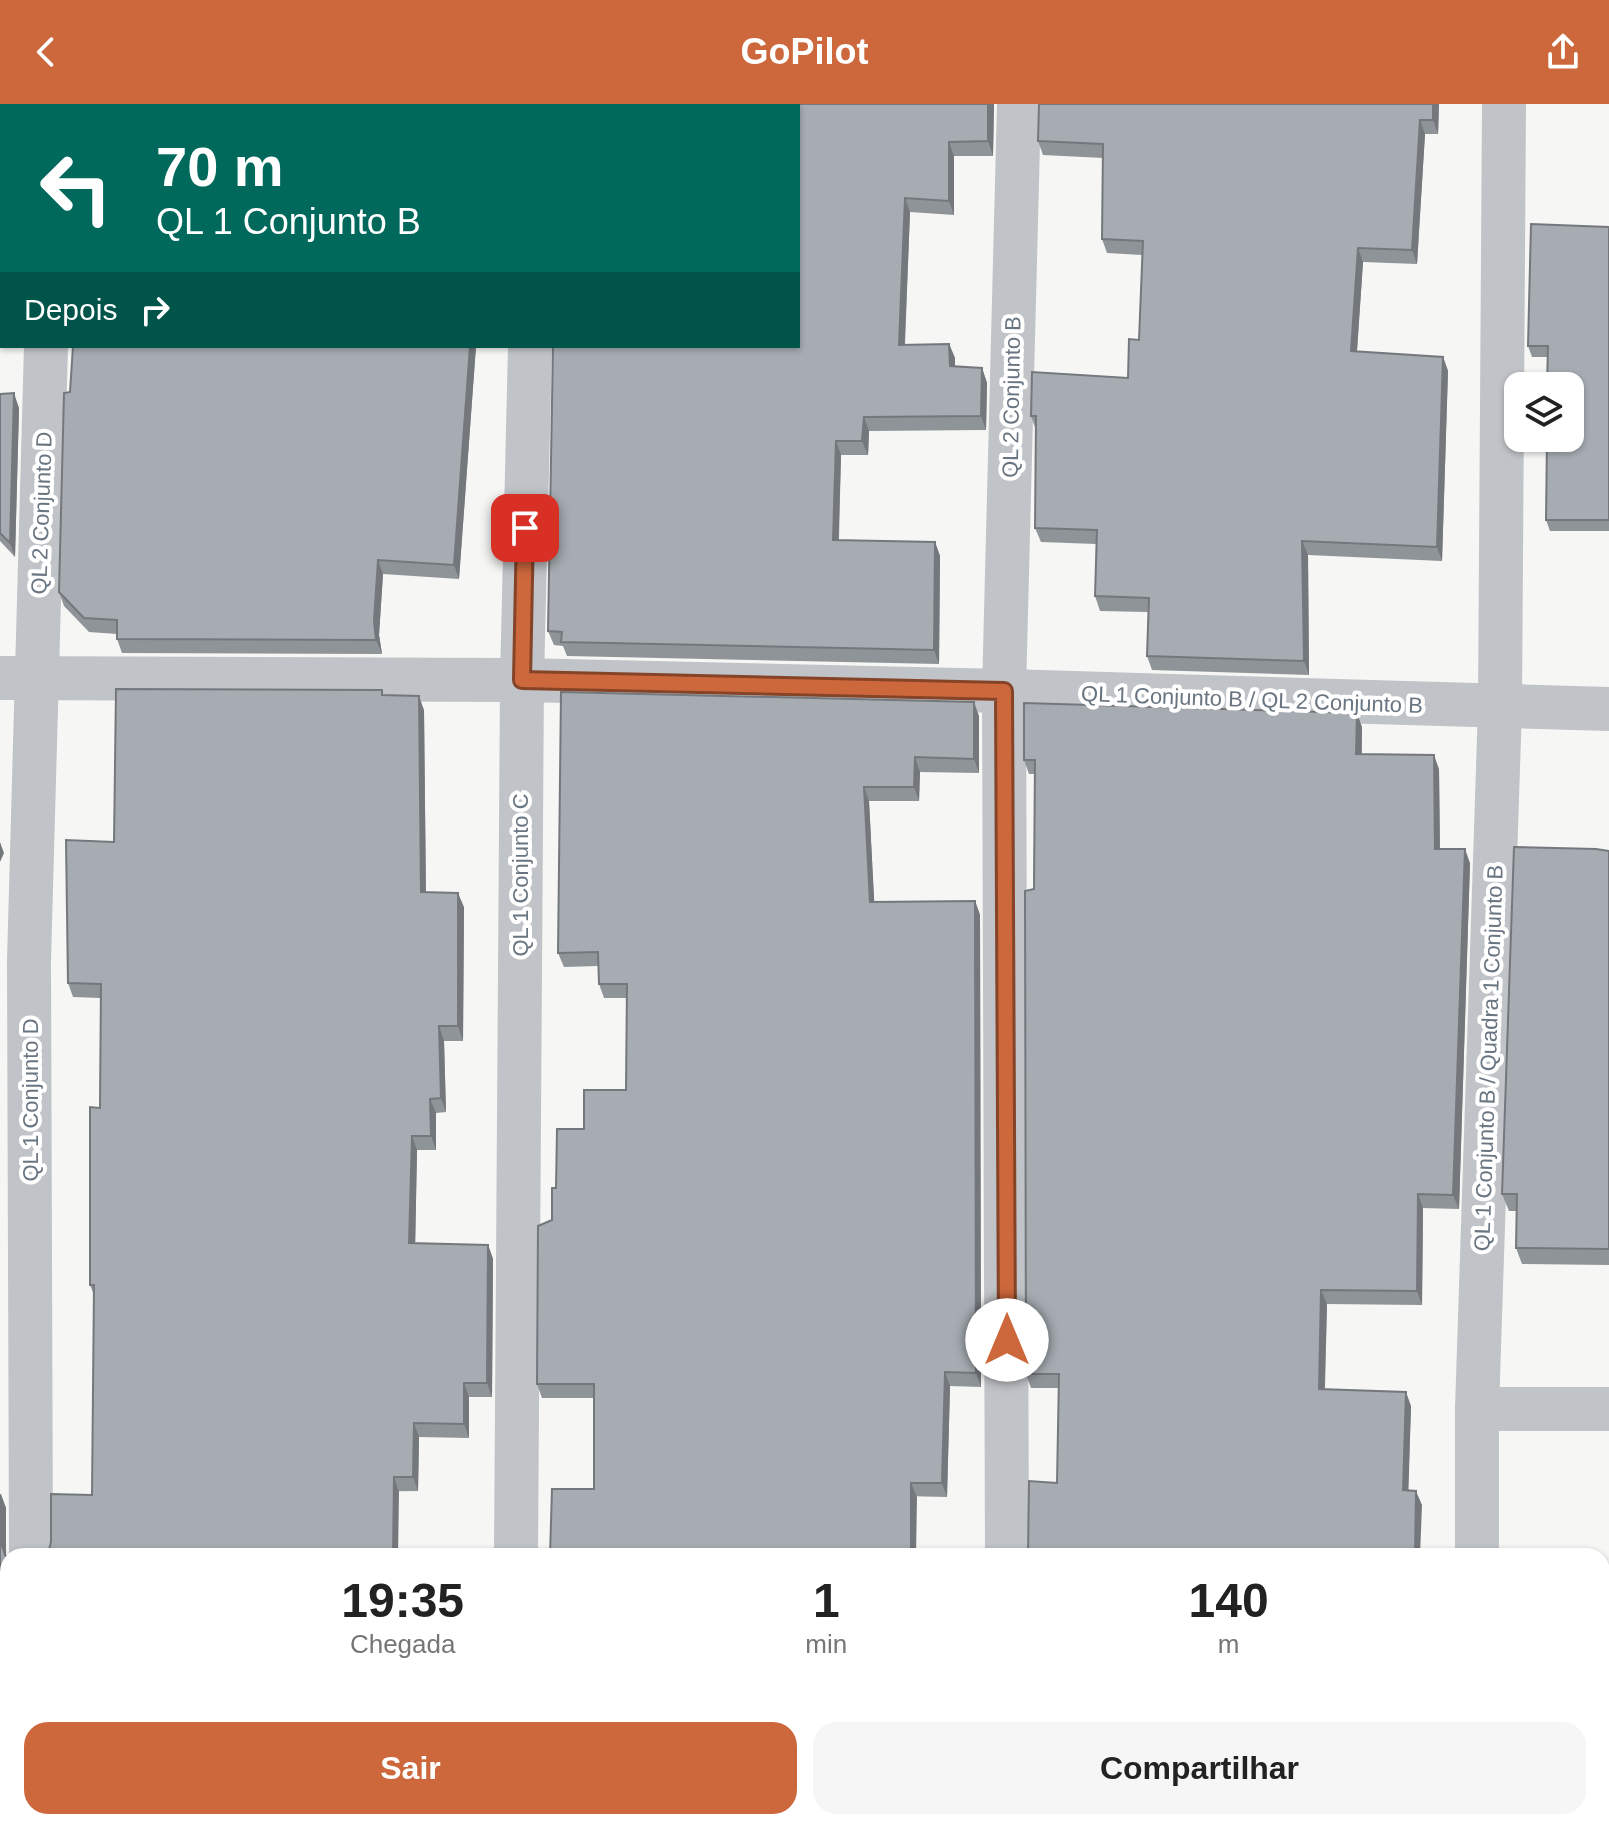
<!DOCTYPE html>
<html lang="pt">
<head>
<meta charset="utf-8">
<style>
	:root { --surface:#fff; --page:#f6f6f6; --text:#222; --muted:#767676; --accent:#cd683d }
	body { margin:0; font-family:Arial,sans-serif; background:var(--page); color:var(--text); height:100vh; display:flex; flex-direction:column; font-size:30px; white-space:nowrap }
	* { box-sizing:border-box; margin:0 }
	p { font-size:26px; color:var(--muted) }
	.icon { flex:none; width:44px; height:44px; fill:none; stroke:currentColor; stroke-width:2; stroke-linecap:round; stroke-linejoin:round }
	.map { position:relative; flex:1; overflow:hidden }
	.panel { position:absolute; left:0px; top:1444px; width:1610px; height:282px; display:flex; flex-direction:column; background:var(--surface); border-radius:24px 24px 0 0; box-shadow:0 2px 6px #0004 }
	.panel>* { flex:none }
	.hud { position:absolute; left:0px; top:0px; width:800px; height:244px; box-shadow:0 2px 6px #0004; background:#00695c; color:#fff; overflow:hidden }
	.fabs { position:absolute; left:1504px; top:268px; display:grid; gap:16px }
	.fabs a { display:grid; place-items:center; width:80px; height:80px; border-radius:16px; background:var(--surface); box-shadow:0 2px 6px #0004; font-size:40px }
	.pin { position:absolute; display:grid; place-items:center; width:68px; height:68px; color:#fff; margin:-34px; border-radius:16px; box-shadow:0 4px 12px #0006 }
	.me { position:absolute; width:88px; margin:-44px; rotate:0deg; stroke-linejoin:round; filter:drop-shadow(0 0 6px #0008) }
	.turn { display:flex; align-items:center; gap:28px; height:168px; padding:0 24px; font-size:36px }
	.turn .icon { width:104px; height:104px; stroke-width:2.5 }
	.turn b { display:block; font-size:56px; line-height:68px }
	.then { display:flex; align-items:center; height:76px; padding:0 24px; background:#0003; gap:16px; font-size:30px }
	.eta { display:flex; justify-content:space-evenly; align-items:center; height:136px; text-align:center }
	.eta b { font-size:48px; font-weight:700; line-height:56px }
	.action { display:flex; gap:16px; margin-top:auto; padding:16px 24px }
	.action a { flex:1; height:92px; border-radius:24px; background:var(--accent); color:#fff; font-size:32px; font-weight:700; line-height:92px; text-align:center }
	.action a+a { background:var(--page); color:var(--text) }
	header { display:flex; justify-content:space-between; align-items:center; height:104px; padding:0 24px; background:var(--accent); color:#fff; font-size:36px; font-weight:700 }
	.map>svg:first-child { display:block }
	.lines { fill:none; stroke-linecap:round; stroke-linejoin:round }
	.minor { stroke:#c0c3c7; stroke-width:44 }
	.wall { fill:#8f9499 }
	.shaded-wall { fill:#74787d }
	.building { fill:#a6acb2; stroke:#74787d; stroke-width:2 }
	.route-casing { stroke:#854428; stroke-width:20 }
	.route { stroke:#cd683d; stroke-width:14 }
	.labels { text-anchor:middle; stroke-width:8; stroke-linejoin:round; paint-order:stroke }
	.street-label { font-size:22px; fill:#697581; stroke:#fff }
</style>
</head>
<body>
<header><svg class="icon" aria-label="back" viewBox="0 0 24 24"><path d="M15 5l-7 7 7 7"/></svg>GoPilot<svg class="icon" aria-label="share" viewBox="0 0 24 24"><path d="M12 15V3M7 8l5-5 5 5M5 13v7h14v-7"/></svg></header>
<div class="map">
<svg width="1609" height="1725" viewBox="0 0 1609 1725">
	<rect width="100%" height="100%" fill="#f6f6f4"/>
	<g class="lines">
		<g class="minor">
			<path d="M 53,2 L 53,0"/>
			<path d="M 535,2 L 535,0"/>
			<path d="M 0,574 L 522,576 L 1004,587 L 1609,605"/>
			<path d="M 1477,1305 L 1609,1305"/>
			<path d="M 31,1452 L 29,857 L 46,242"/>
			<path d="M 516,1452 L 522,576 L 530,242"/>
			<path d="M 1007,1452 L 1004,587 L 1019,0"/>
			<path d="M 1477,1452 L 1477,1305 L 1500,603 L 1504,0"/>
			<path d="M 31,1718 L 31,1725"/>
			<path d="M 1008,1718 L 1008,1725"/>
			<path d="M 515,1725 L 515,1718"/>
			<path d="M 1477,1725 L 1477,1718"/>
		</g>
	</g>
	<g class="wall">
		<path d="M 0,0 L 29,0 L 28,2 L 2,2 L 2,20 L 0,20 Z"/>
		<path d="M 557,0 L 994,0 L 993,52 L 954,52 L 954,111 L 910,108 L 905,241 L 949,240 L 955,254 L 955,263 L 982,264 L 987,279 L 986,326 L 869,327 L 868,351 L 841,351 L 839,436 L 935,438 L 940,452 L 939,560 L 567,552 L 563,542 L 554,541 L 548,527 L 798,242 Z"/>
		<path d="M 1439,0 L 1438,30 L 1425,30 L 1417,160 L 1363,158 L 1357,247 L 1443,253 L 1448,267 L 1442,457 L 1308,451 L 1309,571 L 1152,566 L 1147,552 L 1148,508 L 1100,507 L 1095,492 L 1096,440 L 1041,438 L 1035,424 L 1036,326 L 1031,312 L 1128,274 L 1139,236 L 1142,151 L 1107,149 L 1102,135 L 1103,54 L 1043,51 L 1038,37 Z"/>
		<path d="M 1609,123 L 1609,427 L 1550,427 L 1546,416 L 1548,253 L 1532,253 L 1528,242 Z"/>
		<path d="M 476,242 L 459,475 L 383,470 L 379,531 L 382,550 L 122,549 L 117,535 L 117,530 L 89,528 L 64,502 L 59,488 L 70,288 Z"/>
		<path d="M 0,290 L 19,304 L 15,453 L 0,437 Z"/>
		<path d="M 384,591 L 424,606 L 426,788 L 464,803 L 463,937 L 444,937 L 446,1008 L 436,1009 L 436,1046 L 417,1046 L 415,1139 L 488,1141 L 493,1155 L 492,1293 L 469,1293 L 469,1334 L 419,1333 L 418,1387 L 92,1391 L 94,1191 L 90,1181 L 100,1004 L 101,894 L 73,893 L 68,879 L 114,738 Z"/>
		<path d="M 979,612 L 979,669 L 920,668 L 919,697 L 869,697 L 874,798 L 975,797 L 980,811 L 981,1283 L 950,1282 L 947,1393 L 594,1385 L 594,1294 L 542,1294 L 537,1280 L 556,1084 L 584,1025 L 626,986 L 627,894 L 604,894 L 599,880 L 598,862 L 564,863 L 558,849 Z"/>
		<path d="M 1362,623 L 1362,650 L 1439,665 L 1440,745 L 1470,759 L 1459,1105 L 1423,1104 L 1422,1201 L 1327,1200 L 1325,1286 L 1411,1302 L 1408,1386 L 1422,1401 L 1057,1379 L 1059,1284 L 1031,1284 L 1026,1270 L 1035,670 L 1029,670 L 1024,656 Z"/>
		<path d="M 1609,747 L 1609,1161 L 1522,1160 L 1516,1144 L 1517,1107 L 1509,1107 L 1502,1090 Z"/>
		<path d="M 0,1390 L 6,1404 L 6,1452 L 8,1454 L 8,1586 L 0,1586 Z"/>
	</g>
	<g class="shaded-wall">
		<path d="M 988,0 L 994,0 L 993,52 L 988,37 Z"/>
		<path d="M 1433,0 L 1439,0 L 1438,30 L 1433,16 Z"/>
		<path d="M 1420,16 L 1425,30 L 1417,160 L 1412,146 Z"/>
		<path d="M 949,38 L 954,52 L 954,111 L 949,97 Z"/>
		<path d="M 905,94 L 910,108 L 904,255 L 899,241 Z"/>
		<path d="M 1358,144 L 1363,158 L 1356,261 L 1351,247 Z"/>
		<path d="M 949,240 L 955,254 L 955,276 L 950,262 Z"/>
		<path d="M 470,242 L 476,242 L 459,475 L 454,461 Z"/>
		<path d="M 1443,253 L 1448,267 L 1442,457 L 1437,443 Z"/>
		<path d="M 982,264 L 987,279 L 986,326 L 981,312 Z"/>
		<path d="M 14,289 L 19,304 L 15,453 L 10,439 Z"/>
		<path d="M 864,313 L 869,327 L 868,351 L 862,337 Z"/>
		<path d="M 836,337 L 841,351 L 838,450 L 833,436 Z"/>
		<path d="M 1302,437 L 1308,451 L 1309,571 L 1304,557 Z"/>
		<path d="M 935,438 L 940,452 L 939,560 L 934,546 Z"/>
		<path d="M 378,456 L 383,470 L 379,531 L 382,550 L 376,536 L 374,517 Z"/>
		<path d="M 419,592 L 424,606 L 426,802 L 421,788 Z"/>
		<path d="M 974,598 L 979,612 L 979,669 L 974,655 Z"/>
		<path d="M 1357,609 L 1362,623 L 1361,664 L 1356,650 Z"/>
		<path d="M 1434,651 L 1439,665 L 1440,759 L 1435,745 Z"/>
		<path d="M 915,653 L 920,668 L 919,697 L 914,683 Z"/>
		<path d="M 864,683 L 869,697 L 875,812 L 870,798 Z"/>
		<path d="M 0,738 L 4,749 L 0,758 Z"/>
		<path d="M 1465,745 L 1470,759 L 1459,1105 L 1453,1091 Z"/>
		<path d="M 458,789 L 464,803 L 463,937 L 458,922 Z"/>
		<path d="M 975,797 L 980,811 L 981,1283 L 976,1269 Z"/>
		<path d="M 439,922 L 444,937 L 446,1008 L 441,994 Z"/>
		<path d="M 430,995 L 436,1009 L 436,1046 L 431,1032 Z"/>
		<path d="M 412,1032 L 417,1046 L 415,1153 L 409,1139 Z"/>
		<path d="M 1418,1090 L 1423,1104 L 1422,1201 L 1417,1187 Z"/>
		<path d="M 488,1141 L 493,1155 L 492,1293 L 487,1279 Z"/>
		<path d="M 1321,1186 L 1327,1200 L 1324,1300 L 1319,1285 Z"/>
		<path d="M 945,1268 L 950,1282 L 947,1393 L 942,1379 Z"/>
		<path d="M 464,1279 L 469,1293 L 469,1334 L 464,1320 Z"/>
		<path d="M 1406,1288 L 1411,1302 L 1408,1400 L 1403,1386 Z"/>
		<path d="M 414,1319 L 419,1333 L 418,1387 L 413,1373 Z"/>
		<path d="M 394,1373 L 399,1388 L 398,1452 L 393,1452 Z"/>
		<path d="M 911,1379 L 917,1393 L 916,1452 L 911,1452 Z"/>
		<path d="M 1416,1387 L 1422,1401 L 1420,1452 L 1415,1452 Z"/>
		<path d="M 1,1390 L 6,1404 L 6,1453 L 8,1460 L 1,1439 Z"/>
		<path d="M 5,1691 L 8,1699 L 8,1711 L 6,1718 L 7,1725 L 5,1725 L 1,1704 Z"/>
		<rect x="1422" y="1718" width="6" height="7"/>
	</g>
	<g class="building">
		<path d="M 0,0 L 26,0 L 28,2 L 2,2 L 2,6 L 0,6 Z"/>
		<path d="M 70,0 L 440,0 L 440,2 L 68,2 Z"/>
		<path d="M 557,0 L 988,0 L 988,37 L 949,38 L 949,97 L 905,94 L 899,241 L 949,240 L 950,262 L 982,264 L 981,312 L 864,313 L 862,337 L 836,337 L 833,436 L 935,438 L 934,546 L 561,538 L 562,528 L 548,527 L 553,242 L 798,242 L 798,2 L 557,2 Z"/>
		<path d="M 1039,0 L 1433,0 L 1433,16 L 1420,16 L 1412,146 L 1358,144 L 1351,247 L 1443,253 L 1437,443 L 1302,437 L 1304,557 L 1147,552 L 1149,494 L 1095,492 L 1097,426 L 1035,424 L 1036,312 L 1031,312 L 1032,268 L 1128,274 L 1129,235 L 1139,236 L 1143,137 L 1102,135 L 1103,40 L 1038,37 Z"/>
		<path d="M 1531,120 L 1609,123 L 1609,416 L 1546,416 L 1547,334 L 1570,334 L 1570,282 L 1547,282 L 1548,242 L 1528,242 Z"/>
		<path d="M 73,242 L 470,242 L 454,461 L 378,456 L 374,517 L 376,536 L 117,535 L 117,516 L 84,514 L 59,488 L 64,289 L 70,288 Z"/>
		<path d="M 14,289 L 10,439 L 0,429 L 0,290 Z"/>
		<path d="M 116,585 L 382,586 L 382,591 L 419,592 L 421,788 L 458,789 L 458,922 L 439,922 L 441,994 L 430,995 L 431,1032 L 412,1032 L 409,1139 L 488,1141 L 487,1279 L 464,1279 L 464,1320 L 414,1319 L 413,1373 L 394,1373 L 393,1452 L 45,1452 L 48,1450 L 51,1438 L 51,1390 L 92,1391 L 94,1181 L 90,1181 L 90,1003 L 100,1004 L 101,880 L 68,879 L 66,736 L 114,738 Z"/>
		<path d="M 561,588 L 974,598 L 974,655 L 915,653 L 914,683 L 864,683 L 870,798 L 975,797 L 976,1269 L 945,1268 L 942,1379 L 911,1379 L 911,1452 L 550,1452 L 552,1385 L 594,1385 L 594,1280 L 537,1280 L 538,1122 L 552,1116 L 552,1084 L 556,1084 L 557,1025 L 584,1025 L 584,986 L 626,986 L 627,880 L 599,880 L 598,848 L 558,849 Z"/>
		<path d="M 1024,599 L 1357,609 L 1356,650 L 1434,651 L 1435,745 L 1465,745 L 1453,1091 L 1418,1090 L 1417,1187 L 1321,1186 L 1319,1285 L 1406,1288 L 1403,1386 L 1416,1387 L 1415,1452 L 1028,1452 L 1029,1377 L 1057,1379 L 1059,1270 L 1026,1270 L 1025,787 L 1034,785 L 1035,656 L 1024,656 Z"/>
		<path d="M 1514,743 L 1596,745 L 1609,747 L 1609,1145 L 1516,1144 L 1517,1090 L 1502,1090 Z"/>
		<path d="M 0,1390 L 1,1439 L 5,1451 L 8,1454 L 8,1571 L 0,1572 Z"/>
		<path d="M 5,1691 L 1,1704 L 4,1723 L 6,1725 L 0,1725 L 0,1693 Z"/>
		<path d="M 49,1718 L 487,1718 L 488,1723 L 490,1725 L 46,1725 Z"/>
		<path d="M 533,1718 L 980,1718 L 983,1725 L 530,1725 L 532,1723 Z"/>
		<path d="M 1026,1718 L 1422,1718 L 1422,1725 L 1023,1725 Z"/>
	</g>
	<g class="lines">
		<g class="route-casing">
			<path id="route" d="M 525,424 L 522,576 L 1004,587 L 1007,1236"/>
		</g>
		<use href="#route" class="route"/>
	</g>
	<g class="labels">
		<g class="street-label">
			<text transform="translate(1011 293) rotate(-89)" y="8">QL 2 Conjunto B</text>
			<text transform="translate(41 409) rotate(-88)" y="8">QL 2 Conjunto D</text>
			<text transform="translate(1252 595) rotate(2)" y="8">QL 1 Conjunto B / QL 2 Conjunto B</text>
			<text transform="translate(520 771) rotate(-90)" y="8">QL 1 Conjunto C</text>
			<text transform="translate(1488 954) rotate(-88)" y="8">QL 1 Conjunto B / Quadra 1 Conjunto B</text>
			<text transform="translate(30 996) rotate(-90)" y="8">QL 1 Conjunto D</text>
		</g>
	</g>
</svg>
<div class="fabs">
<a><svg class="icon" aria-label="layers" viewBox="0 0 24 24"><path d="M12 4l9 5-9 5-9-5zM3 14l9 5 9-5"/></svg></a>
</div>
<div class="pin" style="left:525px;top:424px;background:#d93025"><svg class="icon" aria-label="arrive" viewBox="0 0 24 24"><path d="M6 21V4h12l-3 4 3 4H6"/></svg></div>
<svg class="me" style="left:1007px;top:1236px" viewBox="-20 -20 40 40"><circle r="19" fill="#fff"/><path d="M0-13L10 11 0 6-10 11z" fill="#cd683d"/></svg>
<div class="hud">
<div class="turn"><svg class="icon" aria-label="left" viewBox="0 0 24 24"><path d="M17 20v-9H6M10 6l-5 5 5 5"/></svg><div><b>70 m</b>QL 1 Conjunto B</div></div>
<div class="then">Depois<svg class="icon" aria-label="right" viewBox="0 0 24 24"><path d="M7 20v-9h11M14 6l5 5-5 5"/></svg></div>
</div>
<section class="panel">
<div class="eta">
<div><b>19:35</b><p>Chegada</p></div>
<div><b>1</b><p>min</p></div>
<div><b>140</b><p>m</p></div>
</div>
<div class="action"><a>Sair</a><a>Compartilhar</a></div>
</section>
</div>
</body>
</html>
